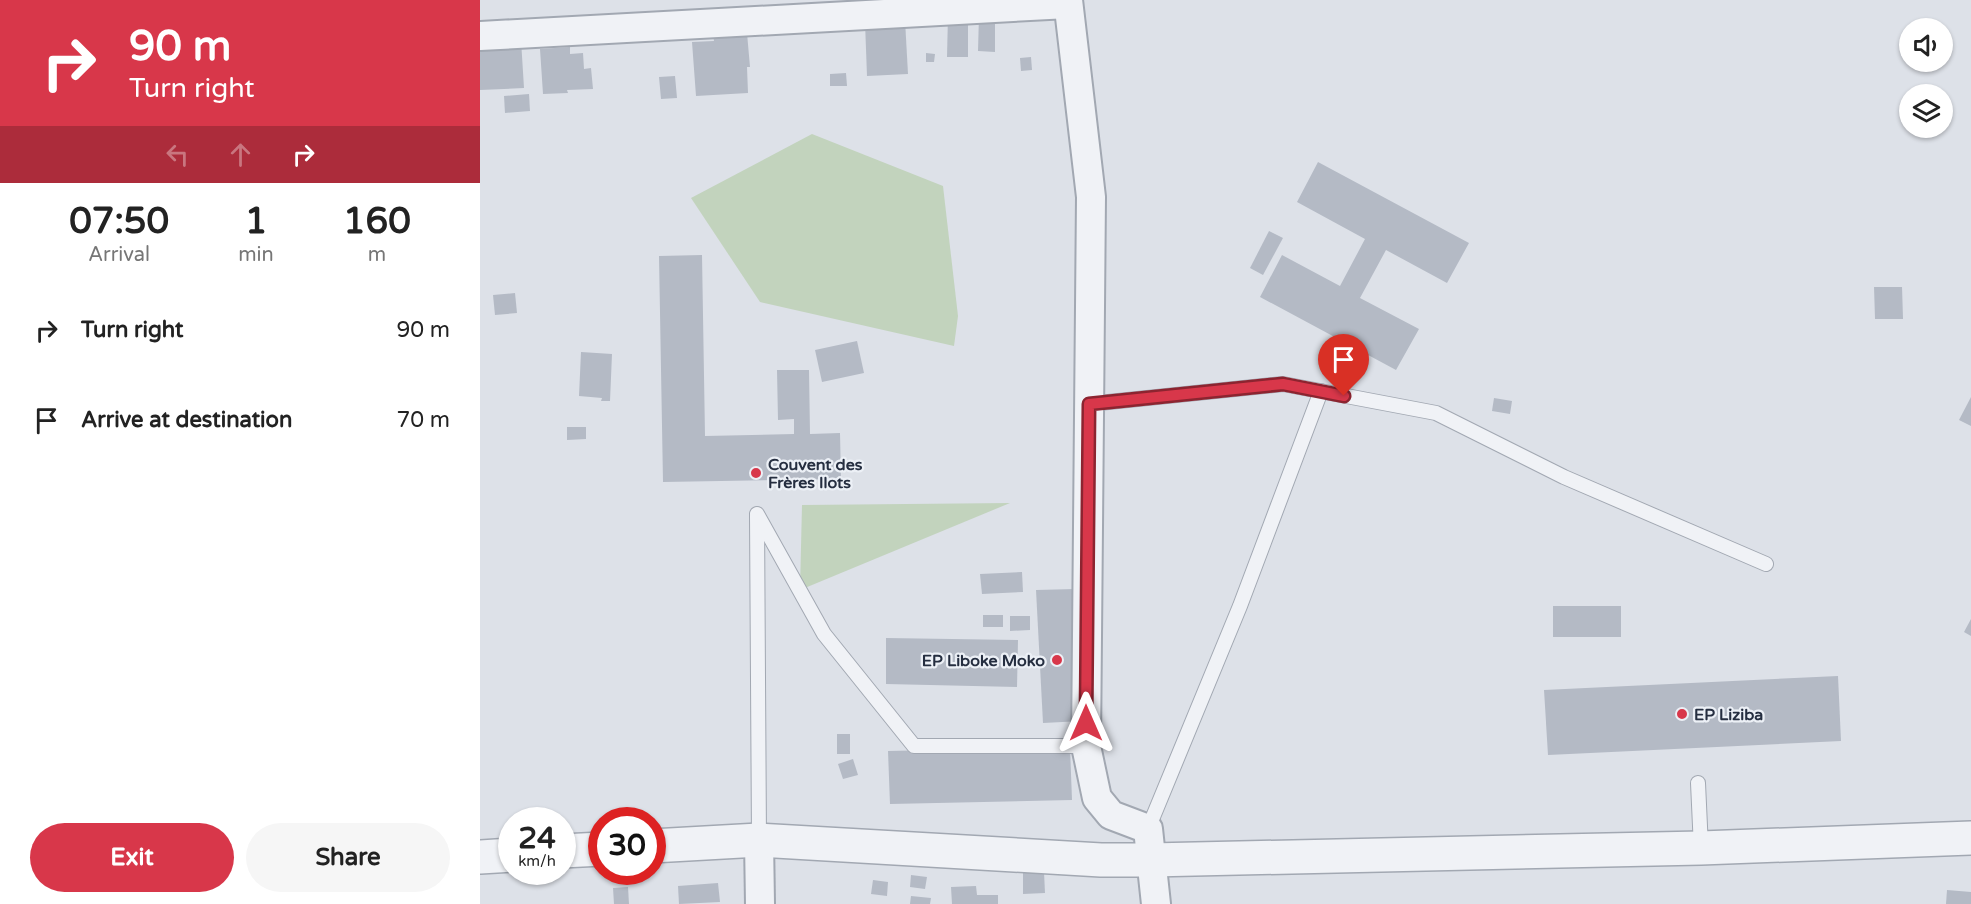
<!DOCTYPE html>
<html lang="en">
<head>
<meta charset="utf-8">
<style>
	:root { --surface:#fff; --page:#f6f6f6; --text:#222; --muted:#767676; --accent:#d8374a }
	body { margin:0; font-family:"Varela Round",sans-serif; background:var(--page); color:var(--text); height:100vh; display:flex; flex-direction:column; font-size:22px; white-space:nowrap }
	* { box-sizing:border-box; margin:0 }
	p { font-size:20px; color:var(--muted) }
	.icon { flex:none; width:33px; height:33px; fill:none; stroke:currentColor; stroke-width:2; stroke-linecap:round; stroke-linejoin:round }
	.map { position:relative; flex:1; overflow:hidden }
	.side { display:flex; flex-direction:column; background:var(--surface); width:480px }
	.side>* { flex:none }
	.banner { background:#d8374a; color:#fff; overflow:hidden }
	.tools { position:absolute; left:1419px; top:18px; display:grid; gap:12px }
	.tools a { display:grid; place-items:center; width:54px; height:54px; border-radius:50%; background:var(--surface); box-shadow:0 2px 4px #0004; font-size:30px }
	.speed { position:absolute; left:18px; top:807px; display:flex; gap:12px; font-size:30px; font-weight:700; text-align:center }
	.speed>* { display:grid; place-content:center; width:78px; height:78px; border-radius:50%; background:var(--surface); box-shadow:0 2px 4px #0004; line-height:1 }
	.speed small { font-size:15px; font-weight:400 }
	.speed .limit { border:9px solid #d22; background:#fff; color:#111 }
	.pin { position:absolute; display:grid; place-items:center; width:51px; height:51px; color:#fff; margin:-62px -26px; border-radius:50% 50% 50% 0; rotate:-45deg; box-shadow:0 0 6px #0007 }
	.pin .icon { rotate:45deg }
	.me { position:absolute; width:66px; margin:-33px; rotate:0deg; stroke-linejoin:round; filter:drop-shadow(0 0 4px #0008) }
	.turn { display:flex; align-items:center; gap:21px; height:126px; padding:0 30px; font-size:27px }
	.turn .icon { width:78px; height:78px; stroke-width:2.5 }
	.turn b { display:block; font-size:42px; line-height:51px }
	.lanes { display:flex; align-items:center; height:57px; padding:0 30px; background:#0003; justify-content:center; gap:30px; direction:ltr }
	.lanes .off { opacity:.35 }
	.eta { display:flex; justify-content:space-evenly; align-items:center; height:102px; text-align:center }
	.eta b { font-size:36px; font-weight:700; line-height:42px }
	.cta { display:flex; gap:12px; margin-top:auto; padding:12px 30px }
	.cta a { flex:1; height:69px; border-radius:36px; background:var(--accent); color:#fff; font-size:24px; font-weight:700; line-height:69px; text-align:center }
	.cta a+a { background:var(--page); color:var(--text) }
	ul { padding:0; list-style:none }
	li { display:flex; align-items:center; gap:18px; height:90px; padding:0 30px }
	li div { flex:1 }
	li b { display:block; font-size:22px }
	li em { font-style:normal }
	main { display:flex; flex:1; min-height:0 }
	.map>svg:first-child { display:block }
	.green { fill:#c2d3bd }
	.building { fill:#b4bac5 }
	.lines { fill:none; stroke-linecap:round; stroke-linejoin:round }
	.service-casing { stroke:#a2a8b2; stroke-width:16 }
	.minor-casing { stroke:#a2a8b2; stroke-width:32 }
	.tertiary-casing { stroke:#a2a8b2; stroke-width:36 }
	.service { stroke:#f0f2f6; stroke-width:14 }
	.minor { stroke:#f0f2f6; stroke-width:28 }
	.tertiary { stroke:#f0f2f6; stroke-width:33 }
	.route-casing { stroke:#8c2430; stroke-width:15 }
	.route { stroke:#d8374a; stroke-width:10 }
	.poi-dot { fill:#d8374a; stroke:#ecf0f6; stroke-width:2 }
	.labels { text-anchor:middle; stroke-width:4.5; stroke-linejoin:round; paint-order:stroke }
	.poi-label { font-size:16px; font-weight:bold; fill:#252e40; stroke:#ecf0f6; text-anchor:start }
</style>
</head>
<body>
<main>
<section class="side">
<div class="banner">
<div class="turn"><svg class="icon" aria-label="right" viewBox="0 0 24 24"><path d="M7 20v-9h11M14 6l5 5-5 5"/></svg><div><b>90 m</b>Turn right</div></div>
<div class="lanes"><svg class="icon off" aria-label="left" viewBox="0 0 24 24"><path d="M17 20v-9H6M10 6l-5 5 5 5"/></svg><svg class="icon off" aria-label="ahead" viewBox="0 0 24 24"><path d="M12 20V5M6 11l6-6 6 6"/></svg><svg class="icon" aria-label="right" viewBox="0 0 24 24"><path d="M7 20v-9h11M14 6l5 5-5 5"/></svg></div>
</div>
<div class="eta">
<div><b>07:50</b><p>Arrival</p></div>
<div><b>1</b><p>min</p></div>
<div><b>160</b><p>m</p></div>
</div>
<ul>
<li><svg class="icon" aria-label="right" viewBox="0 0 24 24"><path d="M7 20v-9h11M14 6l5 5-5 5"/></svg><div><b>Turn right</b></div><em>90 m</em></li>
<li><svg class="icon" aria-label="arrive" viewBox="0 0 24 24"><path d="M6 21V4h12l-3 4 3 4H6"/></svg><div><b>Arrive at destination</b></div><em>70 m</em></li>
</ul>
<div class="cta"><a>Exit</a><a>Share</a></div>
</section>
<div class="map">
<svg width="1491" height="904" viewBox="0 0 1491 904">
	<rect width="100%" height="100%" fill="#dde1e8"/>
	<g class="green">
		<path d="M 332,134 L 463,186 L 478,316 L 474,346 L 280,302 L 211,198 Z"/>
		<path d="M 530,503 L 320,590 L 322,505 Z"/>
	</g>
	<g class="building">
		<path d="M 468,15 L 488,16 L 488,57 L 467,57 Z"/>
		<path d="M 499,15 L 515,16 L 515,52 L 498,51 Z"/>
		<path d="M 425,20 L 428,74 L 387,76 L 385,22 Z"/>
		<path d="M 267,33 L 270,67 L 267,67 L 268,93 L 216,96 L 212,42 L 234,41 L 233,35 Z"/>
		<path d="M 41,40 L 44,88 L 0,90 L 0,42 Z"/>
		<path d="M 90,47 L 90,54 L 103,53 L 104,69 L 111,68 L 113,89 L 87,90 L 88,93 L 63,94 L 60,49 Z"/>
		<path d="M 446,53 L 455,54 L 454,62 L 446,62 Z"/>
		<path d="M 551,57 L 552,70 L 541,71 L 540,58 Z"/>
		<path d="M 366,73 L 367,86 L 350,86 L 350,74 Z"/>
		<path d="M 195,76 L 197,98 L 181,99 L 179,77 Z"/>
		<path d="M 49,94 L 50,111 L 25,113 L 24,96 Z"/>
		<path d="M 838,162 L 989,243 L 967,283 L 906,250 L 880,298 L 939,329 L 916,370 L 780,297 L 802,255 L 860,286 L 885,239 L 817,202 Z"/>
		<path d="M 789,231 L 803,238 L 783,275 L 770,268 Z"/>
		<path d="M 222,255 L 225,436 L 314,434 L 314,419 L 298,420 L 297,370 L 329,370 L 330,434 L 360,433 L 361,479 L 183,482 L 179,256 Z"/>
		<path d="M 1394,287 L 1422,287 L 1423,319 L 1395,319 Z"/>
		<path d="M 35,293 L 37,313 L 15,315 L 13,295 Z"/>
		<path d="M 377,341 L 384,373 L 342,382 L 335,350 Z"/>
		<path d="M 101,352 L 132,354 L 130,401 L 121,401 L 122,398 L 99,396 Z"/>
		<path d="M 1491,397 L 1491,426 L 1479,420 Z"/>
		<path d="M 1014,398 L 1032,401 L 1030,414 L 1012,411 Z"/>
		<path d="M 87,427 L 106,427 L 106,439 L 87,440 Z"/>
		<path d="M 542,572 L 543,592 L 502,594 L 500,574 Z"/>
		<path d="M 595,589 L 602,721 L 563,723 L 556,590 Z"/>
		<rect x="1073" y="606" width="68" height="31"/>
		<rect x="503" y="615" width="20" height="12"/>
		<path d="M 530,616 L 550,616 L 550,630 L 530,631 Z"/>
		<path d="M 1491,619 L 1491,636 L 1484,632 Z"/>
		<path d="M 406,638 L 538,640 L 537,687 L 406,684 Z"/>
		<path d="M 1358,676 L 1361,741 L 1068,755 L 1064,690 Z"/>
		<rect x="357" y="734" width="13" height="20"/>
		<path d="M 590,747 L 592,800 L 410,804 L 408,751 Z"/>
		<path d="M 373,759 L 378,775 L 363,779 L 358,764 Z"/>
		<path d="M 564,872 L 565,893 L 543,894 L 543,873 Z"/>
		<path d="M 431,875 L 447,877 L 445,889 L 430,887 Z"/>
		<path d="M 393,880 L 408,882 L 407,896 L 391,894 Z"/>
		<path d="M 238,883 L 240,902 L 199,904 L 198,886 Z"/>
		<path d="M 496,886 L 497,895 L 518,895 L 518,904 L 472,904 L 471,887 Z"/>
		<path d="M 148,887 L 149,904 L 134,904 L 133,888 Z"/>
		<path d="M 1467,890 L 1491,892 L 1491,904 L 1466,904 Z"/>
		<path d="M 431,896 L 451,898 L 450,904 L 430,904 Z"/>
	</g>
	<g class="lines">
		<g class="service-casing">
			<g id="service">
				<path d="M 609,404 L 803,384 L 956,413 L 1084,477 L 1286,564"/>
				<path d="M 277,514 L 344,634 L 434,746 L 606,746"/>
				<path d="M 277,516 L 279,840"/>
				<path d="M 1218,783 L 1221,848"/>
				<path d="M 668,829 L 760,606 L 841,391"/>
			</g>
		</g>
		<g class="minor-casing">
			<g id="minor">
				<path d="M 588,0 L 611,197 L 606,746 L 617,798 L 631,815 L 668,829 L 676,904"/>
				<path d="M 0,36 L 588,4"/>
				<path d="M 279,840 L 280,904"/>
			</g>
		</g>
		<g class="tertiary-casing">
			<g id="tertiary">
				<path d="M 172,846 L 279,840 L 621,860 L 671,860 L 1221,848 L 1491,838"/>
				<path d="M 82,851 L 122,849"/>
				<path d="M 0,857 L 32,855"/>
			</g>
		</g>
		<use href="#service" class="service"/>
		<use href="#minor" class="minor"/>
		<use href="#tertiary" class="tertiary"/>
	</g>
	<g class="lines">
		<g class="route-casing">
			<path id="route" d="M 606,723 L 609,404 L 803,384 L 864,396"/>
		</g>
		<use href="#route" class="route"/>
	</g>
	<g class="poi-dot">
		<circle cx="276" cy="473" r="6"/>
		<circle cx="577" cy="660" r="6"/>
		<circle cx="1202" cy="714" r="6"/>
	</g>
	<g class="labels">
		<g class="poi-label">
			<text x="288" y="470">Couvent des<tspan x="288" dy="18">Frères Ilots</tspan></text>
			<text x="565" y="666" text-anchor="end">EP Liboke Moko</text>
			<text x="1214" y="720">EP Liziba</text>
		</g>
	</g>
</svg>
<div class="tools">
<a><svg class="icon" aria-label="sound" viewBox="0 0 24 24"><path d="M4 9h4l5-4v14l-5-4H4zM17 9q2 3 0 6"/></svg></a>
<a><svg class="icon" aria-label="layers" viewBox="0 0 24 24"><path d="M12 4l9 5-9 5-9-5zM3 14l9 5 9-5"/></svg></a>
</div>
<div class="speed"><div>24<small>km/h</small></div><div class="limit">30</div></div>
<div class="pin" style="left:864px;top:396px;background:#d93025"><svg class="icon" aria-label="arrive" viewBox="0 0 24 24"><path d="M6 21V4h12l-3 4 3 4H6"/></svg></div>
<svg class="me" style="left:606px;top:723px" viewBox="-20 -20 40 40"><path d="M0-17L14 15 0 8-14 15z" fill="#d8374a" stroke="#fff" stroke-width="4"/></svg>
</div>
</main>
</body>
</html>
